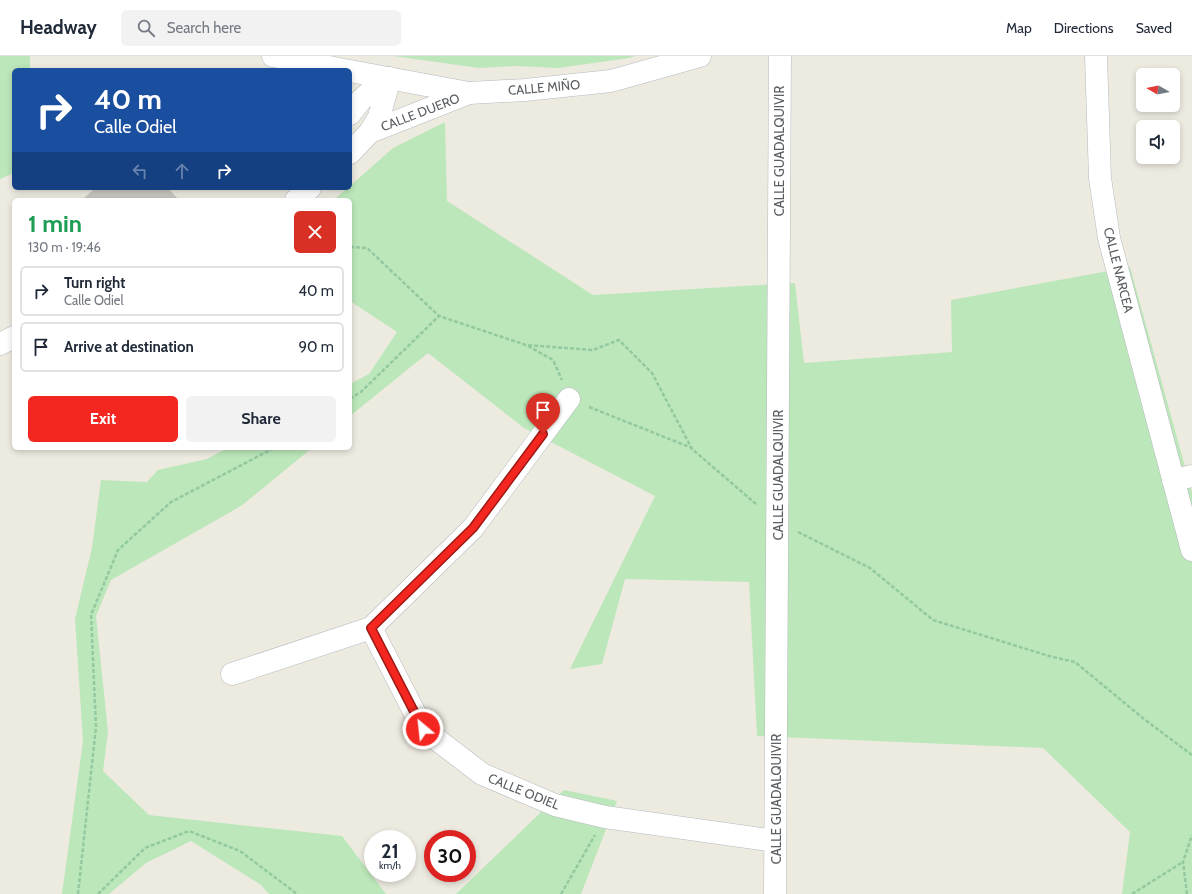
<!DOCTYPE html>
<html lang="en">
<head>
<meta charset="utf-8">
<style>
	:root { --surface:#fff; --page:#f2f2f3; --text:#1f2937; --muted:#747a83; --line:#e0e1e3; --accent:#f42620 }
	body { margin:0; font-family:Cabin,sans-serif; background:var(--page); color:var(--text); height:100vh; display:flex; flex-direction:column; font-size:15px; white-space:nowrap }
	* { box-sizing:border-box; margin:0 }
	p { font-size:13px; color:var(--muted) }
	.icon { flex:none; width:22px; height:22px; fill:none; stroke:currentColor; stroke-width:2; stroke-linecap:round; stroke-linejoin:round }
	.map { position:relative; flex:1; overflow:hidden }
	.panel { position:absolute; left:12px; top:142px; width:340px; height:252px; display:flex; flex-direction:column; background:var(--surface); border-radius:6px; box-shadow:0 2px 6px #0003 }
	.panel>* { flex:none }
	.banner { position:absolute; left:12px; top:12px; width:340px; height:122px; border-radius:6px; box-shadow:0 2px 6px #0003; background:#1a4fa0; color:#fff; overflow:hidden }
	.needle { width:26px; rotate:279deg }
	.controls { position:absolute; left:1136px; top:12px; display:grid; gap:8px }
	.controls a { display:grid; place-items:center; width:44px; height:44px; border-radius:6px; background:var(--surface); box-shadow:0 2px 6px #0003; font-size:20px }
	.speed { position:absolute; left:364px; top:774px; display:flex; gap:8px; font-size:20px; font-weight:700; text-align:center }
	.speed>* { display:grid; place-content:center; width:52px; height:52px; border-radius:50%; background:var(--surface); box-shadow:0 2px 6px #0003; line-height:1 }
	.speed small { font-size:10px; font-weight:400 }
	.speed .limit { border:6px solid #d22; background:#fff; color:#111 }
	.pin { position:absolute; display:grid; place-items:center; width:34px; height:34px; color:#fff; margin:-41px -17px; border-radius:50% 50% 50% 0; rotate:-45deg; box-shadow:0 0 4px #0007 }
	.pin .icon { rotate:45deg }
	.me { position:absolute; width:44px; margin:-22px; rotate:332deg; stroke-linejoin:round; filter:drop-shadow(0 0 3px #0008) }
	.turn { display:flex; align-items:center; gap:14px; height:84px; padding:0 16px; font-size:18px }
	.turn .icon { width:52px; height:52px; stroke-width:2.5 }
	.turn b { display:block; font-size:28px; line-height:34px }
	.lanes { display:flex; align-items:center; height:38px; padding:0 16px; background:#0003; justify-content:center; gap:20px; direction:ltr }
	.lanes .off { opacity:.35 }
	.round { display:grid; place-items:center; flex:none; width:42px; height:42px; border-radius:6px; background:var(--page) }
	.overview { display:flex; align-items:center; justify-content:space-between; height:68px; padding:0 16px }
	h1 { font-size:24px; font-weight:700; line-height:30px; color:#1e9e55 }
	.action { display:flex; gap:8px; margin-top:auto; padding:8px 16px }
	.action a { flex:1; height:46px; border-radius:6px; background:var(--accent); color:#fff; font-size:16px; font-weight:700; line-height:46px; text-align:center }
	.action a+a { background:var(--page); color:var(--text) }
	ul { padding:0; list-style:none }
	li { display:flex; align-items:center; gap:12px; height:50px; margin:0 8px 6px; padding:0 8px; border:2px solid var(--line); border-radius:6px }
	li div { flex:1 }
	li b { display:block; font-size:15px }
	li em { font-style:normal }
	header { display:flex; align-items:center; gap:24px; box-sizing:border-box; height:56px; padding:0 20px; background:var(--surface); border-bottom:1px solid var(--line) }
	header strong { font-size:19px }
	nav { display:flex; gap:22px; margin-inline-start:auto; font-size:14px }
	.search { width:280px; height:36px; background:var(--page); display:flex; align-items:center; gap:10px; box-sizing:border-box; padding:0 14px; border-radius:6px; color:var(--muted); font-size:15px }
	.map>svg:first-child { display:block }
	.green { fill:#bce7ba }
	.building { fill:#cac6bf }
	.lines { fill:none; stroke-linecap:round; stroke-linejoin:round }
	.minor-casing { stroke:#b6b9be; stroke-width:23 }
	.path { stroke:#93c9a0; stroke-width:2.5; stroke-dasharray:4 2; stroke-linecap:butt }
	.minor { stroke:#fff; stroke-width:22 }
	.route-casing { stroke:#9f1915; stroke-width:10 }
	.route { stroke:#f42620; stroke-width:7 }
	.labels { text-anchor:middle; stroke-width:3; stroke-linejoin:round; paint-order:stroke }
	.street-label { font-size:13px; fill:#595e62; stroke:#fff }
</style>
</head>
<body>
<header>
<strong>Headway</strong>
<div class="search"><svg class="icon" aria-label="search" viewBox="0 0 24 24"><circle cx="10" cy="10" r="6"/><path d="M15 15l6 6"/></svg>Search here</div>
<nav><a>Map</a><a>Directions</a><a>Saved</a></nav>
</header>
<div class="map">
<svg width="1192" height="838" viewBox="0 0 1192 838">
	<rect width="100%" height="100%" fill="#edeae0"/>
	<g class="green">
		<path d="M 0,0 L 30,0 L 30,14 L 14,14 L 14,117 L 0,123 Z"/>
		<path d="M 393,0 L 635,0 L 629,2 L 558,12 L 516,10 L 479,12 Z"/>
		<path d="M 445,66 L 447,145 L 593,239 L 795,227 L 804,307 L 952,296 L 951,244 L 1130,211 L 1192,436 L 1192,838 L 1122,838 L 1130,776 L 1043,692 L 757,680 L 749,526 L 625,523 L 602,608 L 570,613 L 655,440 L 524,372 L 428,297 L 350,360 L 350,328 L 369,318 L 397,276 L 350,245 L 350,144 L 334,144 L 347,132 L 350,132 L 350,130 L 393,92 Z"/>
		<path d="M 227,392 L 312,392 L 241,450 L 111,524 L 96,560 L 108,676 L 103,715 L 149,759 L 342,780 L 386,838 L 269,838 L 261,829 L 191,785 L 146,807 L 109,838 L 62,838 L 83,685 L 75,563 L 92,492 L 101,424 L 147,426 L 158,414 L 207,403 Z"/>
		<path d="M 564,734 L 617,745 L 581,838 L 456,838 Z"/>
	</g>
	<path class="building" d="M 95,132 L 168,132 L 179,144 L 82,144 Z"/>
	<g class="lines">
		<g class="minor-casing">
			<g id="minor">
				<path d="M 273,0 L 344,14"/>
				<path d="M 1096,0 L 1100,122 L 1109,182 L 1192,494"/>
				<path d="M 350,15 L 469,37 L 525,34 L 611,25 L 700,0"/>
				<path d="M 350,58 L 361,44 L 385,22"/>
				<path d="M 370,76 L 469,37"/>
				<path d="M 350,97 L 370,76 L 379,61 L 390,22"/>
				<path d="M 296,144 L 310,132"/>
				<path d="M 0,288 L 14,281"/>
				<path d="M 1173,424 L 1192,420"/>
				<path d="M 371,572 L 423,673 L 482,718 L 555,749 L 605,761 L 775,785"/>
				<path d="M 232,618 L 371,572 L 473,472 L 569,343"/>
				<path d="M 775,838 L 780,0"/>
			</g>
		</g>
		<g class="path">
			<path d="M 350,191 L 367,192 L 439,260 L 526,289 L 593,294 L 619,284 L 652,317 L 692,393 L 756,448"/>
			<path d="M 528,290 L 553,304 L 562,324"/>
			<path d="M 350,343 L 362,335 L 439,260"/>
			<path d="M 589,351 L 692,392"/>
			<path d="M 798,476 L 870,512 L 933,564 L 1049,600 L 1075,606 L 1144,663 L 1192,699"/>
			<path d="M 78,838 L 96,671 L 91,559 L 118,494 L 171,446 L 274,392"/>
			<path d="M 98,838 L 145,792 L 189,775 L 240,795 L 297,838"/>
			<path d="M 561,838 L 595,779"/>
			<path d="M 1132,838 L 1183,806"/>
			<path d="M 1187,838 L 1183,806 L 1192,779"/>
		</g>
		<use href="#minor" class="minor"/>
	</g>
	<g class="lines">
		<g class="route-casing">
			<path id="route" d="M 423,673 L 371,572 L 473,472 L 543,378"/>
		</g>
		<use href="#route" class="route"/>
	</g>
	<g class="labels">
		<g class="street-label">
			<text transform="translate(544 31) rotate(-5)" y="5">CALLE MIÑO</text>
			<text transform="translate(420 56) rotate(-21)" y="5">CALLE DUERO</text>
			<text transform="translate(779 95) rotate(-90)" y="5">CALLE GUADALQUIVIR</text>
			<text transform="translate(1119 214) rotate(76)" y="5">CALLE NARCEA</text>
			<text transform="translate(778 419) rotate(-90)" y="5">CALLE GUADALQUIVIR</text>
			<text transform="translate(524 735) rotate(22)" y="5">CALLE ODIEL</text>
			<text transform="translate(776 743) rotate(-90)" y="5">CALLE GUADALQUIVIR</text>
		</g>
	</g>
</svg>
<div class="controls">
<a><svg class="needle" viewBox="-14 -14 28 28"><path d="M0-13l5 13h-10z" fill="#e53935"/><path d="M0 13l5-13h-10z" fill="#747a83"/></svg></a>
<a><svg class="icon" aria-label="sound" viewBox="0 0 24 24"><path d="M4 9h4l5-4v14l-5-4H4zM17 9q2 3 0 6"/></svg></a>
</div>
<div class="speed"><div>21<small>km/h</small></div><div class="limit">30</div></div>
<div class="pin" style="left:543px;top:378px;background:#d93025"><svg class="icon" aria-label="arrive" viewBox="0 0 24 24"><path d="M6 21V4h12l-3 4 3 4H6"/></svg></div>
<svg class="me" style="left:423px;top:673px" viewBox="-20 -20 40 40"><circle r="17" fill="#f42620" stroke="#fff" stroke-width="3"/><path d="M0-11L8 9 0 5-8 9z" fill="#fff"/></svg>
<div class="banner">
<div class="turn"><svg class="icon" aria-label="right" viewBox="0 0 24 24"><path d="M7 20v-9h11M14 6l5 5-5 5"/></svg><div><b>40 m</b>Calle Odiel</div></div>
<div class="lanes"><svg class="icon off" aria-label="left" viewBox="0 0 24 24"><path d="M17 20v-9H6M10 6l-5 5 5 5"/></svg><svg class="icon off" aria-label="ahead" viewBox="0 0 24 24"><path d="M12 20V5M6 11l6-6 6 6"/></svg><svg class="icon" aria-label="right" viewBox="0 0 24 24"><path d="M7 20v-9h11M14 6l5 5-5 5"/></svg></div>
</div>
<section class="panel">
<div class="overview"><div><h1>1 min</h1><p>130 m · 19:46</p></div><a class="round" style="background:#d93025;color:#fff"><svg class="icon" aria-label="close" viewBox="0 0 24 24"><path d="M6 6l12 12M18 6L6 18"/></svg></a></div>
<ul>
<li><svg class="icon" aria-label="right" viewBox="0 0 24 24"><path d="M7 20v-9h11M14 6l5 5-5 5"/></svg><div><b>Turn right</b><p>Calle Odiel</p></div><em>40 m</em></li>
<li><svg class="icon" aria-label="arrive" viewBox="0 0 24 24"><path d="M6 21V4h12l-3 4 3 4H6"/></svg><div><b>Arrive at destination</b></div><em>90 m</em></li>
</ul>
<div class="action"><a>Exit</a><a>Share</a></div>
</section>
</div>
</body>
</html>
